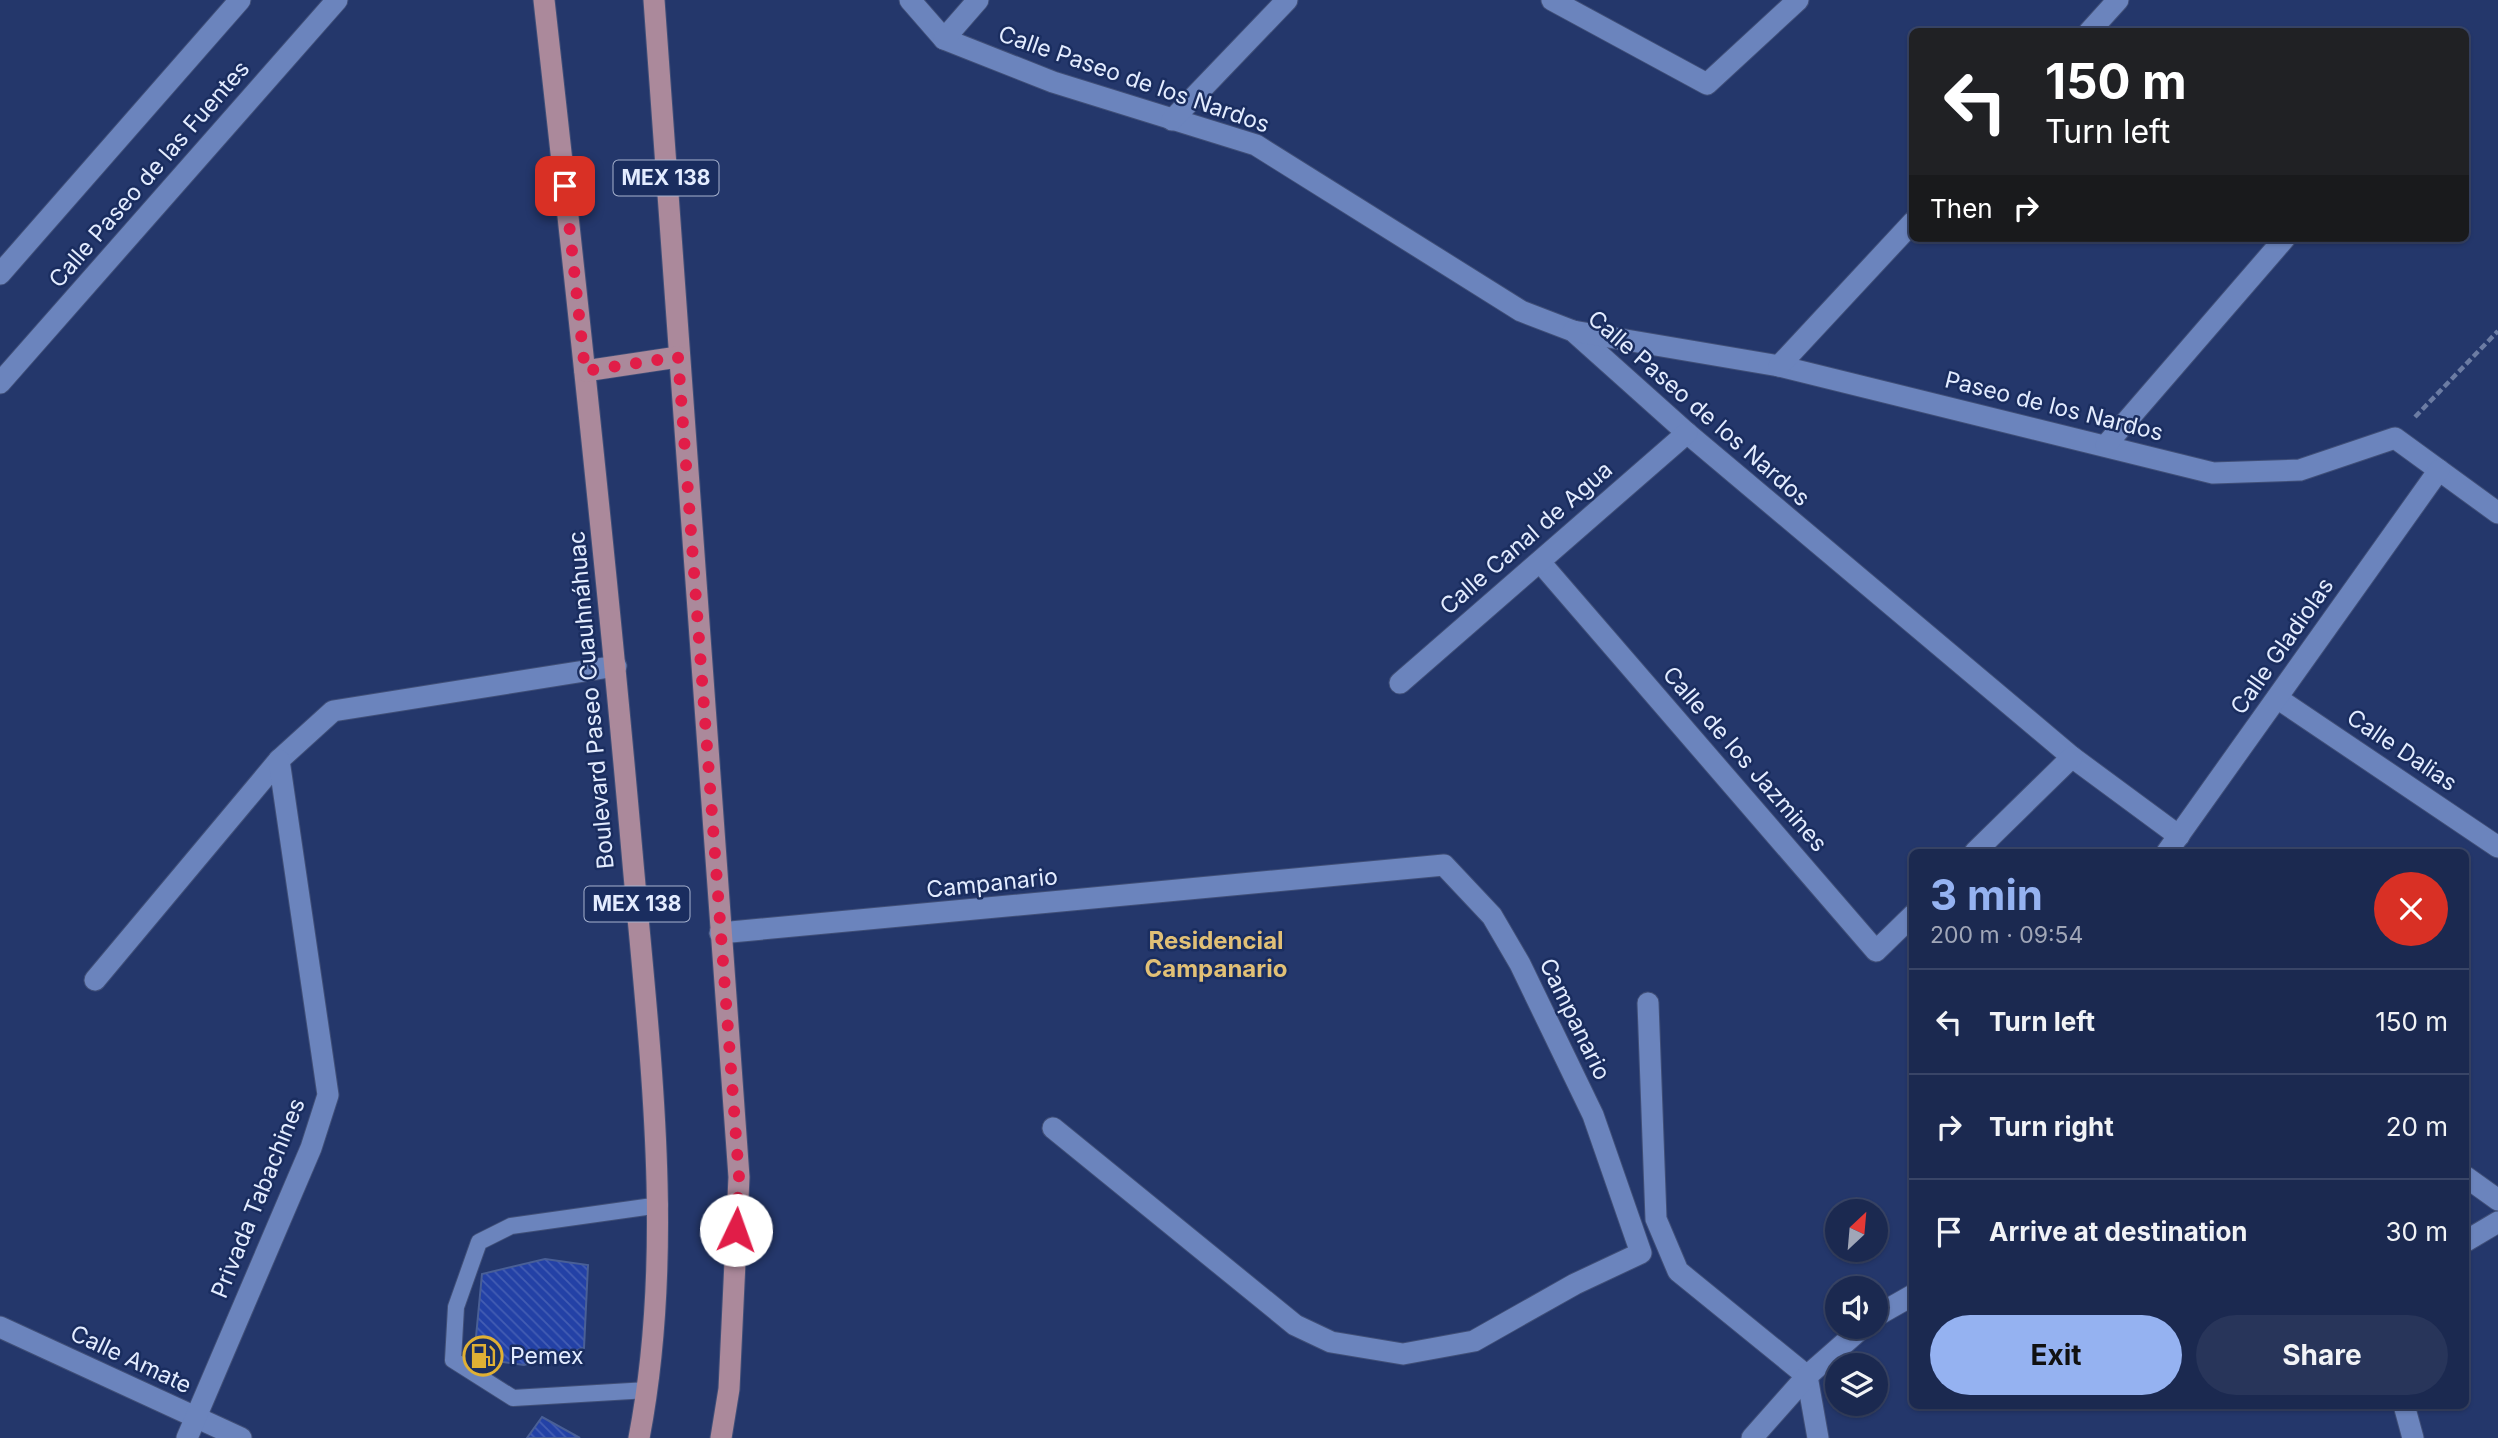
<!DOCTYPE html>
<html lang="en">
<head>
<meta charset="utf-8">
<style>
	:root { --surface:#1b2950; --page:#28355a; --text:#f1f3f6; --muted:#a0a6b7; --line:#394567; --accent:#95b2f1 }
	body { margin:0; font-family:Inter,sans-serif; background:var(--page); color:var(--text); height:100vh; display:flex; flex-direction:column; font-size:26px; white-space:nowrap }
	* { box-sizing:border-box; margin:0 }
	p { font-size:23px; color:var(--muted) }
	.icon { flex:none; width:38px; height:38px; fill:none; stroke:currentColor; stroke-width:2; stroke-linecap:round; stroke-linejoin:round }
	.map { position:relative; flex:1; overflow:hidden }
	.drawer { position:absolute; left:1909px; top:849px; width:560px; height:560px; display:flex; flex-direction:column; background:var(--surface); border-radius:10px; box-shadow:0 2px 5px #0004,0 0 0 2px var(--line) }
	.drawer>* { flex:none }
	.guide { position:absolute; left:1909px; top:28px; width:560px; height:214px; border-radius:10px; box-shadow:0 2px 5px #0004,0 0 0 2px var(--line); background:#202124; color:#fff; overflow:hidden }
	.needle { width:46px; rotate:26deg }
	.tools { position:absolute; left:1825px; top:1199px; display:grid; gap:14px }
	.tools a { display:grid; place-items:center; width:63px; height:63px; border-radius:50%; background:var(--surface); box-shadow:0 2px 5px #0004,0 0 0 2px var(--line); font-size:35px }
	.pin { position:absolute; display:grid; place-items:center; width:60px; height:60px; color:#fff; margin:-30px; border-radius:14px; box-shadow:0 4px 10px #0006 }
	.me { position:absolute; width:77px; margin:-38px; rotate:3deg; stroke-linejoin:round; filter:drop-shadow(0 0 5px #0008) }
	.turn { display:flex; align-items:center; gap:24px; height:147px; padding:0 21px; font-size:32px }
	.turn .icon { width:91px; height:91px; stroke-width:2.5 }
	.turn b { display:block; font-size:49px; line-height:60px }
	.then { display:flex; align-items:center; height:66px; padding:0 21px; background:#0003; gap:14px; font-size:26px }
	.round { display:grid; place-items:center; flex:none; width:74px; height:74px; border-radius:37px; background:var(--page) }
	.summary { display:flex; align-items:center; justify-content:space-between; height:119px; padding:0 21px }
	h1 { font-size:42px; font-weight:700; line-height:52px; color:var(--accent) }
	.button { display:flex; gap:14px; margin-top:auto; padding:14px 21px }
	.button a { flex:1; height:80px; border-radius:42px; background:var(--accent); color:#111; font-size:28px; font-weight:700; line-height:80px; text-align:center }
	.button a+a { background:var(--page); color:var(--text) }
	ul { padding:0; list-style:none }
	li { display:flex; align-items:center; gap:21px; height:105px; padding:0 21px; border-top:2px solid var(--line) }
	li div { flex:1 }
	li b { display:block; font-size:26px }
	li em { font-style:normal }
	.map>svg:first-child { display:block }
	.building { fill:url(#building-back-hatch); stroke:#495f96; stroke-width:2 }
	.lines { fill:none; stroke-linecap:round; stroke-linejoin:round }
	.lane-casing { stroke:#404f78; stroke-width:18 }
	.street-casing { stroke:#404f78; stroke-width:23 }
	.secondary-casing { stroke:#404f78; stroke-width:23 }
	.primary-casing { stroke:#404f78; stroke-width:23 }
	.path { stroke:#6c7ca3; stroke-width:4.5; stroke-dasharray:7 3.5; stroke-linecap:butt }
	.lane { stroke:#6b84bd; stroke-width:16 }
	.street { stroke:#6b84bd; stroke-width:21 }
	.secondary { stroke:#6b84bd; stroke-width:21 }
	.primary { stroke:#ab899b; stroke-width:21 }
	.route { stroke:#e11d48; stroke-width:12; stroke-dasharray:0 21.6 }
	.labels { text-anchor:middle; stroke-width:5; stroke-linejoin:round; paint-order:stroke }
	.shield { fill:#1a2d5f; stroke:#a7b3cf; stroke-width:2 }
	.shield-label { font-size:21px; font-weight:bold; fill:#e3ecff }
	.street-label { font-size:23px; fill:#e3ecff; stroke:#1a2d5f }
	.poi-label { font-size:23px; fill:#e3ecff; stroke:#1a2d5f; text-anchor:start }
	.neighbourhood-label { font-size:24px; font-weight:bold; fill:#e1c076; stroke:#1a2d5f }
</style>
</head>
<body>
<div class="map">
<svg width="2498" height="1438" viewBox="0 0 2498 1438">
	<defs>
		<pattern id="building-back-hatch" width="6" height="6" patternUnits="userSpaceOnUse" patternTransform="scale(1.75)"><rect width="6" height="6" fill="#2341a6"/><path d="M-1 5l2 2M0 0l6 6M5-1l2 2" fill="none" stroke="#435db3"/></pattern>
	</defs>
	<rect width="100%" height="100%" fill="#24376b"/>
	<g class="building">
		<path d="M 545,1259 L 588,1265 L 584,1348 L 524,1365 L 474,1358 L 482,1274 Z"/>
		<path d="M 542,1417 L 580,1438 L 527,1438 Z"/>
	</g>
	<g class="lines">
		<g class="lane-casing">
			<path id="lane" d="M 648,1390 L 513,1398 L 453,1360 L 456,1307 L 479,1242 L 511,1226 L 660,1205"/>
		</g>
		<g class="street-casing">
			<g id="street">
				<path d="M 910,0 L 944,39 L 1053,82 L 1256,145 L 1521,311 L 1573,331 L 1687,433 L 2072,757 L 2179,836"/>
				<path d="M 1552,0 L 1707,84 L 1798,0"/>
				<path d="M 2089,32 L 2118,0"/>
				<path d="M 944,39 L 978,0"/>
				<path d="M 1172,120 L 1287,0"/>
				<path d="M 1573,331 L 1779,366 L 2213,473 L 2300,470 L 2395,438 L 2498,513"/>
				<path d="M 1779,366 L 1913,222"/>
				<path d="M 2106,445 L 2285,238"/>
				<path d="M 1540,562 L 1876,951 L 1913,915"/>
				<path d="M 1400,683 L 1687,433"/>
				<path d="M 2277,698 L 2498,847"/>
				<path d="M 1975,852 L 2072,757"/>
				<path d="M 2167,852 L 2439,470"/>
				<path d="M 720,933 L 1444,865 L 1492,916 L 1520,964 L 1593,1115 L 1641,1253 L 1575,1284 L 1474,1341 L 1403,1354 L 1331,1342 L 1295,1325 L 1053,1128"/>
				<path d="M 95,980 L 279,760 L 333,711 L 616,666"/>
				<path d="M 1648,1003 L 1656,1219 L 1678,1271 L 1807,1376"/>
				<path d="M 2466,1177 L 2498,1200"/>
				<path d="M 2466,1241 L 2498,1222"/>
				<path d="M 1876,1316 L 1913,1295"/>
				<path d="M 0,1327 L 241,1438"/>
				<path d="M 1807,1376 L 1818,1438"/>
				<path d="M 2404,1405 L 2413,1438"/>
				<path d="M 187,1438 L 311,1148 L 328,1095 L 279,760"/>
				<path d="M 1752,1438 L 1807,1376 L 1864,1326"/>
			</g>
		</g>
		<g class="secondary-casing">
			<g id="secondary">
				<path d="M 0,274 L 240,0"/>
				<path d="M 0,383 L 337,0"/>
			</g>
		</g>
		<g class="primary-casing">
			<g id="primary">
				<path d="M 544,0 C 576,284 607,568 632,852 C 649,1046 676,1245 639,1438"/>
				<path d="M 654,0 L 739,1177 L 729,1389 L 721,1438"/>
				<path d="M 585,371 L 678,357"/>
			</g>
		</g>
		<path class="path" d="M 2415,417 L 2498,331"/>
		<use href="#lane" class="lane"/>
		<use href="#street" class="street"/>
		<use href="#secondary" class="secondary"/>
		<use href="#primary" class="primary"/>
	</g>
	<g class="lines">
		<path class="route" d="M 565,186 L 585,371 L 678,357 L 739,1177 L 736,1230"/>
	</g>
	<defs>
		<g id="fuel-ring" transform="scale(2.0125)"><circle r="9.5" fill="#1a2d5f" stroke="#e0b034" stroke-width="1.5"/><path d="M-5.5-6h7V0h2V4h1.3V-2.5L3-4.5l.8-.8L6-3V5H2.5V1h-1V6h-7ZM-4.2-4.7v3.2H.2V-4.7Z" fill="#e0b034"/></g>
	</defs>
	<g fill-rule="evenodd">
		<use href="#fuel-ring" x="483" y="1356"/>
	</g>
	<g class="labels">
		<g class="shield">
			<rect x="613.5" y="160.5" width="105" height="35" rx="5"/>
			<rect x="584.5" y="886.5" width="105" height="35" rx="5"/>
		</g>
		<g class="shield-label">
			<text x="666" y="185">MEX 138</text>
			<text x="637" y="911">MEX 138</text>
		</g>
		<g class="street-label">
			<text transform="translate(1134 79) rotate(19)" y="8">Calle Paseo de los Nardos</text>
			<text transform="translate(149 174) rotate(-49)" y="8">Calle Paseo de las Fuentes</text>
			<text transform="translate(2054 406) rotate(14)" y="8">Paseo de los Nardos</text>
			<text transform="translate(1699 408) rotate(41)" y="8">Calle Paseo de los Nardos</text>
			<text transform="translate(1526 538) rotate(-41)" y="8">Calle Canal de Agua</text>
			<text transform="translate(2282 646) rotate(-55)" y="8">Calle Gladiolas</text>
			<text transform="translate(591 700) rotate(-95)" y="8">Boulevard Paseo Cuauhnáhuac</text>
			<text transform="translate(2402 750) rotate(34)" y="8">Calle Dalias</text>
			<text transform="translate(1745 759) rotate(49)" y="8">Calle de los Jazmines</text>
			<text transform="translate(992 883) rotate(-6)" y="8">Campanario</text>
			<text transform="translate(1575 1019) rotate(64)" y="8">Campanario</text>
			<text transform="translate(258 1198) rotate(-68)" y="8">Privada Tabachines</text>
			<text transform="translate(131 1359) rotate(25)" y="8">Calle Amate</text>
		</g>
		<g class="poi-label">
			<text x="510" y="1364">Pemex</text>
		</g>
		<g class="neighbourhood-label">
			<text x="1216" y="949">Residencial<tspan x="1216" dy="28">Campanario</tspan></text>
		</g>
	</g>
</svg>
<div class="tools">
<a><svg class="needle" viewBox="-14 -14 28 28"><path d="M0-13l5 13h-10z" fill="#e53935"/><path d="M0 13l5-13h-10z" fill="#a0a6b7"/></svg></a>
<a><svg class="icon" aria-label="sound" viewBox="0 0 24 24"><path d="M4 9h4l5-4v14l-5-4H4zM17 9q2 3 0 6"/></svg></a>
<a><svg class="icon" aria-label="layers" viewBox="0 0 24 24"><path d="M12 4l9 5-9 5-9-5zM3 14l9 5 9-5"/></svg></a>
</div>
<div class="pin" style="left:565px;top:186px;background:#d93025"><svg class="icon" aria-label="arrive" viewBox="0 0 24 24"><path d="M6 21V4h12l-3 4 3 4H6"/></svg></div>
<svg class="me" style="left:736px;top:1230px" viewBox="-20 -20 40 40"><circle r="19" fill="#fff"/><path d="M0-13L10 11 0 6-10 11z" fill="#e11d48"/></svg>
<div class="guide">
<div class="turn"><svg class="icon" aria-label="left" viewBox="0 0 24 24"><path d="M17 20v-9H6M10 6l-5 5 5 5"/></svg><div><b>150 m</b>Turn left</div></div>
<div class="then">Then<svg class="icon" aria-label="right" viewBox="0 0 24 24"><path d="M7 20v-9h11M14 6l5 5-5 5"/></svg></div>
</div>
<section class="drawer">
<div class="summary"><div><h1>3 min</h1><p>200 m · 09:54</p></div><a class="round" style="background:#d93025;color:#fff"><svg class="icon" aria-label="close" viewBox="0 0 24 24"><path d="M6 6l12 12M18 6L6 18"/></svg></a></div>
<ul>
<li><svg class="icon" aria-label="left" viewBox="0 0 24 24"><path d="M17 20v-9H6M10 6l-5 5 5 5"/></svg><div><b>Turn left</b></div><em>150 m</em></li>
<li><svg class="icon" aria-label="right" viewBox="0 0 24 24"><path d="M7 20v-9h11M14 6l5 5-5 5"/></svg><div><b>Turn right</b></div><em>20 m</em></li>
<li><svg class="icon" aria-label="arrive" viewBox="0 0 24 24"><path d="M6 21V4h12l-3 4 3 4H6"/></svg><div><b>Arrive at destination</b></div><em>30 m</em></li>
</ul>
<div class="button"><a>Exit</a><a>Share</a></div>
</section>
</div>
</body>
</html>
